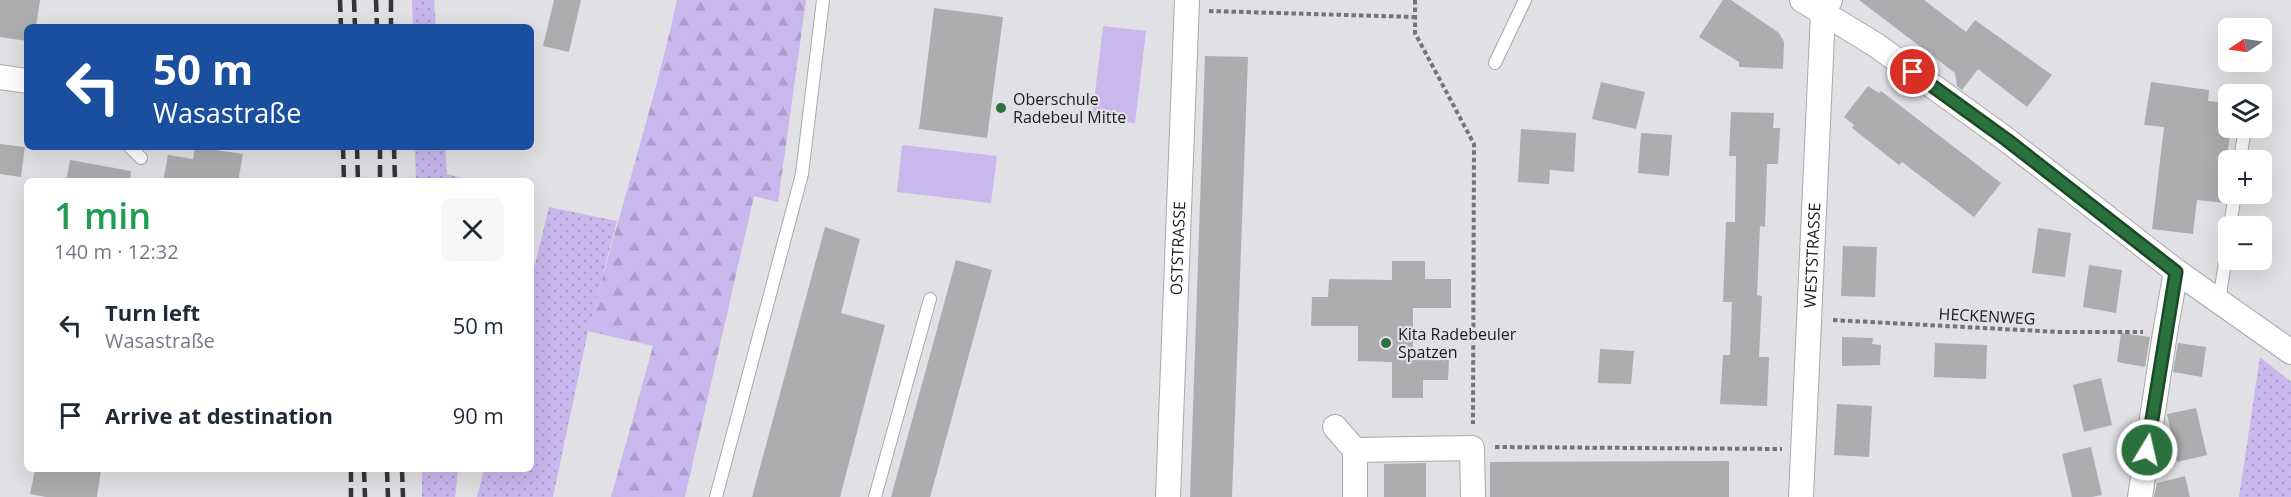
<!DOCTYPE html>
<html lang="en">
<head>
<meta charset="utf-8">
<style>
	:root { --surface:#fff; --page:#f6f6f7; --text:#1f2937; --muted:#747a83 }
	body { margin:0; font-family:"Open Sans",sans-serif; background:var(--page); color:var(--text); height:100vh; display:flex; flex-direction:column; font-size:22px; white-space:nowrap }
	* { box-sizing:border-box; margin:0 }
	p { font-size:20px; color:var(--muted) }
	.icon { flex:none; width:33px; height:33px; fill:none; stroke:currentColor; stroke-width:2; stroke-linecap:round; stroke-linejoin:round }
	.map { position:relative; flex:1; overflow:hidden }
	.side { position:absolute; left:24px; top:178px; width:510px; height:294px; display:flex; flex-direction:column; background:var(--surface); border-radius:9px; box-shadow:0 6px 24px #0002 }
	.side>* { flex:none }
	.top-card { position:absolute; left:24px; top:24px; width:510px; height:126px; border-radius:9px; box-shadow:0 6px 24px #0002; background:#1a4fa0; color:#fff; overflow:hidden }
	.needle { width:39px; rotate:257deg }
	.buttons { position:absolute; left:2218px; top:18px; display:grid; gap:12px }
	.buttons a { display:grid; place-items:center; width:54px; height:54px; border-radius:9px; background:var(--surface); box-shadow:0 6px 24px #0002; font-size:30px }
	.pin { position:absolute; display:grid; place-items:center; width:51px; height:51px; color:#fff; margin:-26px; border:3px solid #fff; border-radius:50%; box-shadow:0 2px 6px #0007 }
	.me { position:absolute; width:66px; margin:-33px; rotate:9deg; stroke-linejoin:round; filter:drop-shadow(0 0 4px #0008) }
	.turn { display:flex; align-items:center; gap:21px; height:126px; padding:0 30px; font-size:27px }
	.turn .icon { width:78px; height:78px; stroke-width:2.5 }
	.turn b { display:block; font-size:42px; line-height:51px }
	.round { display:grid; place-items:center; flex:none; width:63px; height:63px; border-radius:9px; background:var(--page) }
	.headline { display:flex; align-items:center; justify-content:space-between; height:102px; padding:0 30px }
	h1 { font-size:36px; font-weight:600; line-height:45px; color:#1e9e55 }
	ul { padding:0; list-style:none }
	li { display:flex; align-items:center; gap:18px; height:90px; padding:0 30px }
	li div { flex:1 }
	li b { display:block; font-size:22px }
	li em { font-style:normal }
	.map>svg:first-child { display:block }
	.grass { fill:url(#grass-dots) }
	.forest { fill:url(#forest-firs) }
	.garden { fill:#c9b7ed }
	.building { fill:#adacaf }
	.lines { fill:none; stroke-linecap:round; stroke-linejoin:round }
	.lane-casing { stroke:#a9a8ab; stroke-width:14 }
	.street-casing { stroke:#a9a8ab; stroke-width:26 }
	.path { stroke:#747376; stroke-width:4; stroke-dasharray:4.5 3; stroke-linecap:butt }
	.lane { stroke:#fff; stroke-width:12 }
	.street { stroke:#fff; stroke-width:24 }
	.rail { stroke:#353436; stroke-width:4.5; stroke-dasharray:12 6; stroke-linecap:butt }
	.route-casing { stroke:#1b4928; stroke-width:15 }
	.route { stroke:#2a713e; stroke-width:10 }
	.poi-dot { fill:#2a713e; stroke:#e1e0e4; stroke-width:2 }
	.labels { text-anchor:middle; stroke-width:4.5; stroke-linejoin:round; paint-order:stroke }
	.poi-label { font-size:16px; fill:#1b1a1c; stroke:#e1e0e4; text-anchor:start }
	.street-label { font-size:16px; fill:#1b1a1c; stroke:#e1e0e4 }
</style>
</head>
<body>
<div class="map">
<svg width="2291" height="497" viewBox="0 0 2291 497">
	<defs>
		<pattern id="grass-dots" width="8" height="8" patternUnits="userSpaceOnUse" patternTransform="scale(1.5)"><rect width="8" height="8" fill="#c9b7ed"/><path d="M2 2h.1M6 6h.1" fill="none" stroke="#ac9dcb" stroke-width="1.8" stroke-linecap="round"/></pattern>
		<pattern id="forest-firs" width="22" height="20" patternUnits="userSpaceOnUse" patternTransform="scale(1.5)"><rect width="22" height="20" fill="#c9b7ed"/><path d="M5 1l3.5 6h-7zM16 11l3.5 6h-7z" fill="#ac9dcb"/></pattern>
	</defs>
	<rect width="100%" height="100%" fill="#e1e0e4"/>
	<g class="grass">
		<path d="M 412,0 L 434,0 L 436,27 L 413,27 Z"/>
		<path d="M 415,147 L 445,147 L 447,174 L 471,181 L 416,181 Z"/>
		<path d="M 549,207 L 617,221 L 588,331 L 553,497 L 477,497 L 484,470 L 531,470 L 531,281 Z"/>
		<path d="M 2260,357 L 2291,382 L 2291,497 L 2239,497 Z"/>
		<path d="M 422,470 L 458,470 L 455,497 L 422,497 Z"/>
	</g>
	<path class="forest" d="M 677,0 L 806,0 L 778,202 L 754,196 L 685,497 L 611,497 L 653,346 L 588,331 C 617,220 652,112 677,0 Z"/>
	<g class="garden">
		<path d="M 1103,26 L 1146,31 L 1135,123 L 1092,118 Z"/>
		<path d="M 902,145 L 997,156 L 991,203 L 897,192 Z"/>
	</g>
	<g class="building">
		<path d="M 0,0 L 40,0 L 36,27 L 27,27 L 27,41 L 0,37 Z"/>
		<path d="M 554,0 L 581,0 L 569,52 L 543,46 Z"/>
		<path d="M 1723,0 L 1731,0 L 1779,33 L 1784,42 L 1783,69 L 1739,67 L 1739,62 L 1699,37 Z"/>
		<path d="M 1859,0 L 1924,0 L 1966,32 L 1975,20 L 2052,75 L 2027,107 L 1978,69 L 1962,90 L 1957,86 L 1955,73 Z"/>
		<path d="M 934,8 L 1003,17 L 987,138 L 919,129 Z"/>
		<path d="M 1205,56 L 1248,57 L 1232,497 L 1190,497 Z"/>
		<path d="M 1601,82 L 1645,92 L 1636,129 L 1592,119 Z"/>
		<path d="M 2151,82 L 2209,90 L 2208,101 L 2229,103 L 2229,128 L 2231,128 L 2227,156 L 2229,188 L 2225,203 L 2197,200 L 2193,234 L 2152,229 L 2164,127 L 2144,125 Z"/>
		<path d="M 1868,86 L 1879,93 L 1881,91 L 2001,183 L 1974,217 L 1902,162 L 1899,165 L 1852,128 L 1854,125 L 1844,117 Z"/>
		<path d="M 1731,112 L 1774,113 L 1773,128 L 1780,128 L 1778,164 L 1767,164 L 1765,227 L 1760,226 L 1757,295 L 1762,296 L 1759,357 L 1769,357 L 1767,406 L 1720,404 L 1723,355 L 1730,355 L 1732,302 L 1723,302 L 1726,222 L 1735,222 L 1736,162 L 1736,156 L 1729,156 Z"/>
		<path d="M 1521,129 L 1576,133 L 1574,172 L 1550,170 L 1549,184 L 1518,182 Z"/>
		<path d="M 1641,133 L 1672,135 L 1669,176 L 1638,173 Z"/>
		<path d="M 0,144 L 25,147 L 21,177 L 0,174 Z"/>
		<path d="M 195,147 L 243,154 L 238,182 L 163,182 L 168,155 L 193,159 Z"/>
		<path d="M 70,160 L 131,171 L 130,182 L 66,182 Z"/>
		<path d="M 825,227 L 860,239 L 841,313 L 885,325 L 840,497 L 752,497 Z"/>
		<path d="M 2038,228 L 2071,233 L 2065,277 L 2032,273 Z"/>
		<path d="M 1843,246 L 1877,247 L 1875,297 L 1841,296 Z"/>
		<path d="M 956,260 L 992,270 L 937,472 L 930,497 L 891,497 Z"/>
		<path d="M 1392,261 L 1425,261 L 1425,279 L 1451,279 L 1451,308 L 1413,308 L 1413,360 L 1449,360 L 1448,380 L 1423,380 L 1423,398 L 1392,398 L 1392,362 L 1358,361 L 1358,326 L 1311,326 L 1312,297 L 1328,297 L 1329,279 L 1392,280 Z"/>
		<path d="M 2089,265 L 2122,270 L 2116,313 L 2083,307 Z"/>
		<path d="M 2121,333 L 2150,337 L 2145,367 L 2117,362 Z"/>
		<path d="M 1842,337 L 1873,338 L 1872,344 L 1881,345 L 1880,365 L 1842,366 Z"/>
		<path d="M 1935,343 L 1987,345 L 1986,379 L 1934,377 Z"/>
		<path d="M 2178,343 L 2206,347 L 2202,377 L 2173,372 Z"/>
		<path d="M 1600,349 L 1634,351 L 1631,384 L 1598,383 Z"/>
		<path d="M 2101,378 L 2112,425 L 2084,432 L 2073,385 Z"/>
		<path d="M 1837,404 L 1872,406 L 1869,457 L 1834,455 Z"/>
		<path d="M 2196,408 L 2207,455 L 2177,462 L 2167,414 Z"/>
		<path d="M 2091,447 L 2102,495 L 2092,497 L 2072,497 L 2062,454 Z"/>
		<path d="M 1729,461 L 1729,497 L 1490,497 L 1490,462 Z"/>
		<path d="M 1426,463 L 1426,497 L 1384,497 L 1384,464 Z"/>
		<path d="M 35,470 L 101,470 L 97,497 L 46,497 L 30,494 Z"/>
		<path d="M 2185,476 L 2190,497 L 2154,497 L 2157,483 Z"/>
	</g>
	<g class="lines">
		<g class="lane-casing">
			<g id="lane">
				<path d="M 1495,63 L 1525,0"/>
				<path d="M 2250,94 L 2251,91"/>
				<path d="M 130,147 L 141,158"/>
				<path d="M 2240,160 L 2245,128"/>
				<path d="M 2230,226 L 2235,194"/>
				<path d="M 2219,301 L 2229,236"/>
				<path d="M 716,497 L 802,174 L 823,0"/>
				<path d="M 875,497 L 930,299"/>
			</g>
		</g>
		<g class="street-casing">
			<g id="street">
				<path d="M 1802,0 L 1876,45 L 2007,140 L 2176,271 L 2291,352"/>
				<path d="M 0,77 L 27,81"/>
				<path d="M 1335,427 L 1355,450 L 1355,497"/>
				<path d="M 1355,450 L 1472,448 L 1473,497"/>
				<path id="s1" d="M 1168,497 L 1187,0"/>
				<path id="s2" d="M 1801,497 L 1823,13 L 1830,0"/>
				<path d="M 2140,497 L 2165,333 L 2176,271"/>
			</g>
		</g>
		<g class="path">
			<path d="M 1415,0 L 1415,33 L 1474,144 L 1473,424"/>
			<path d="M 1209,11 L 1415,17"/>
			<path d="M 1833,320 L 2059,332 L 2143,332"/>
			<path d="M 1495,447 L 1782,449"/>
		</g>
		<use href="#lane" class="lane"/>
		<use href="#street" class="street"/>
		<g class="rail">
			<path d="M 340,0 L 341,27"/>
			<path d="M 354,0 L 355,27"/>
			<path d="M 376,0 L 377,27"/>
			<path d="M 391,0 L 391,27"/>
			<path d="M 343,147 L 344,182"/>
			<path d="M 357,147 L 358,182"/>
			<path d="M 380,147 L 380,182"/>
			<path d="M 394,147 L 395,182"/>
			<path d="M 351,470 L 351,497"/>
			<path d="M 364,470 L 365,497"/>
			<path d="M 387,470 L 388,497"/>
			<path d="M 402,470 L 403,497"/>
		</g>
	</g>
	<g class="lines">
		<g class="route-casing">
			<path id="route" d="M 1913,72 L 2007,140 L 2176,272 L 2147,450"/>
		</g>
		<use href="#route" class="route"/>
	</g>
	<g class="poi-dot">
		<circle cx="1001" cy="108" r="6"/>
		<circle cx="1386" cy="343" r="6"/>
	</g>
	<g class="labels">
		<g class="poi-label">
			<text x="1013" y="105">Oberschule<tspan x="1013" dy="18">Radebeul Mitte</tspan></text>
			<text x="1398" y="340">Kita Radebeuler<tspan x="1398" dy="18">Spatzen</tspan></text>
		</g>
		<g class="street-label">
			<text dy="6" stroke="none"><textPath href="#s1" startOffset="249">OSTSTRASSE</textPath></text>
			<text dy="6" stroke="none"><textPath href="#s2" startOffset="242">WESTSTRASSE</textPath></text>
			<text transform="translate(1987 316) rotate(3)" y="6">HECKENWEG</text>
		</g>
	</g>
</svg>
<div class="buttons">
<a><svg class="needle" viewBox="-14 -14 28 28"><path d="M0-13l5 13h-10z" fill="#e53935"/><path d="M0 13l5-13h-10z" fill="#747a83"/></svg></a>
<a><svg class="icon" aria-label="layers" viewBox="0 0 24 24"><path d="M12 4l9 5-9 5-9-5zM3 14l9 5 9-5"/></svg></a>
<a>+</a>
<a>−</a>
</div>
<div class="pin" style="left:1913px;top:72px;background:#d93025"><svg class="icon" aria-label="arrive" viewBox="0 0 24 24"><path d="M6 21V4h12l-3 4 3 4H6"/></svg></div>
<svg class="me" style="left:2147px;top:450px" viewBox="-20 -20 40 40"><circle r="17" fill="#2a713e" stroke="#fff" stroke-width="3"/><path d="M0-11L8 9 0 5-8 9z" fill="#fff"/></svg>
<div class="top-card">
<div class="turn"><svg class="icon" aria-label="left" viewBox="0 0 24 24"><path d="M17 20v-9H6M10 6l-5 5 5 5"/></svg><div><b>50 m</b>Wasastraße</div></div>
</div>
<section class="side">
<div class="headline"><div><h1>1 min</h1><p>140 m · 12:32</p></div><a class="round"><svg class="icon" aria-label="close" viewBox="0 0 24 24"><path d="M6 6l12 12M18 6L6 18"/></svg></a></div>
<ul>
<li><svg class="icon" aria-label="left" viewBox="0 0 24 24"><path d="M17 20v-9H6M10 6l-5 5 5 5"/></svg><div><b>Turn left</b><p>Wasastraße</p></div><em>50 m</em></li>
<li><svg class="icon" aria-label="arrive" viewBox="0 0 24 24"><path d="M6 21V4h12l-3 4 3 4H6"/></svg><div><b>Arrive at destination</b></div><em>90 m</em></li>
</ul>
</section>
</div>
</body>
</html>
